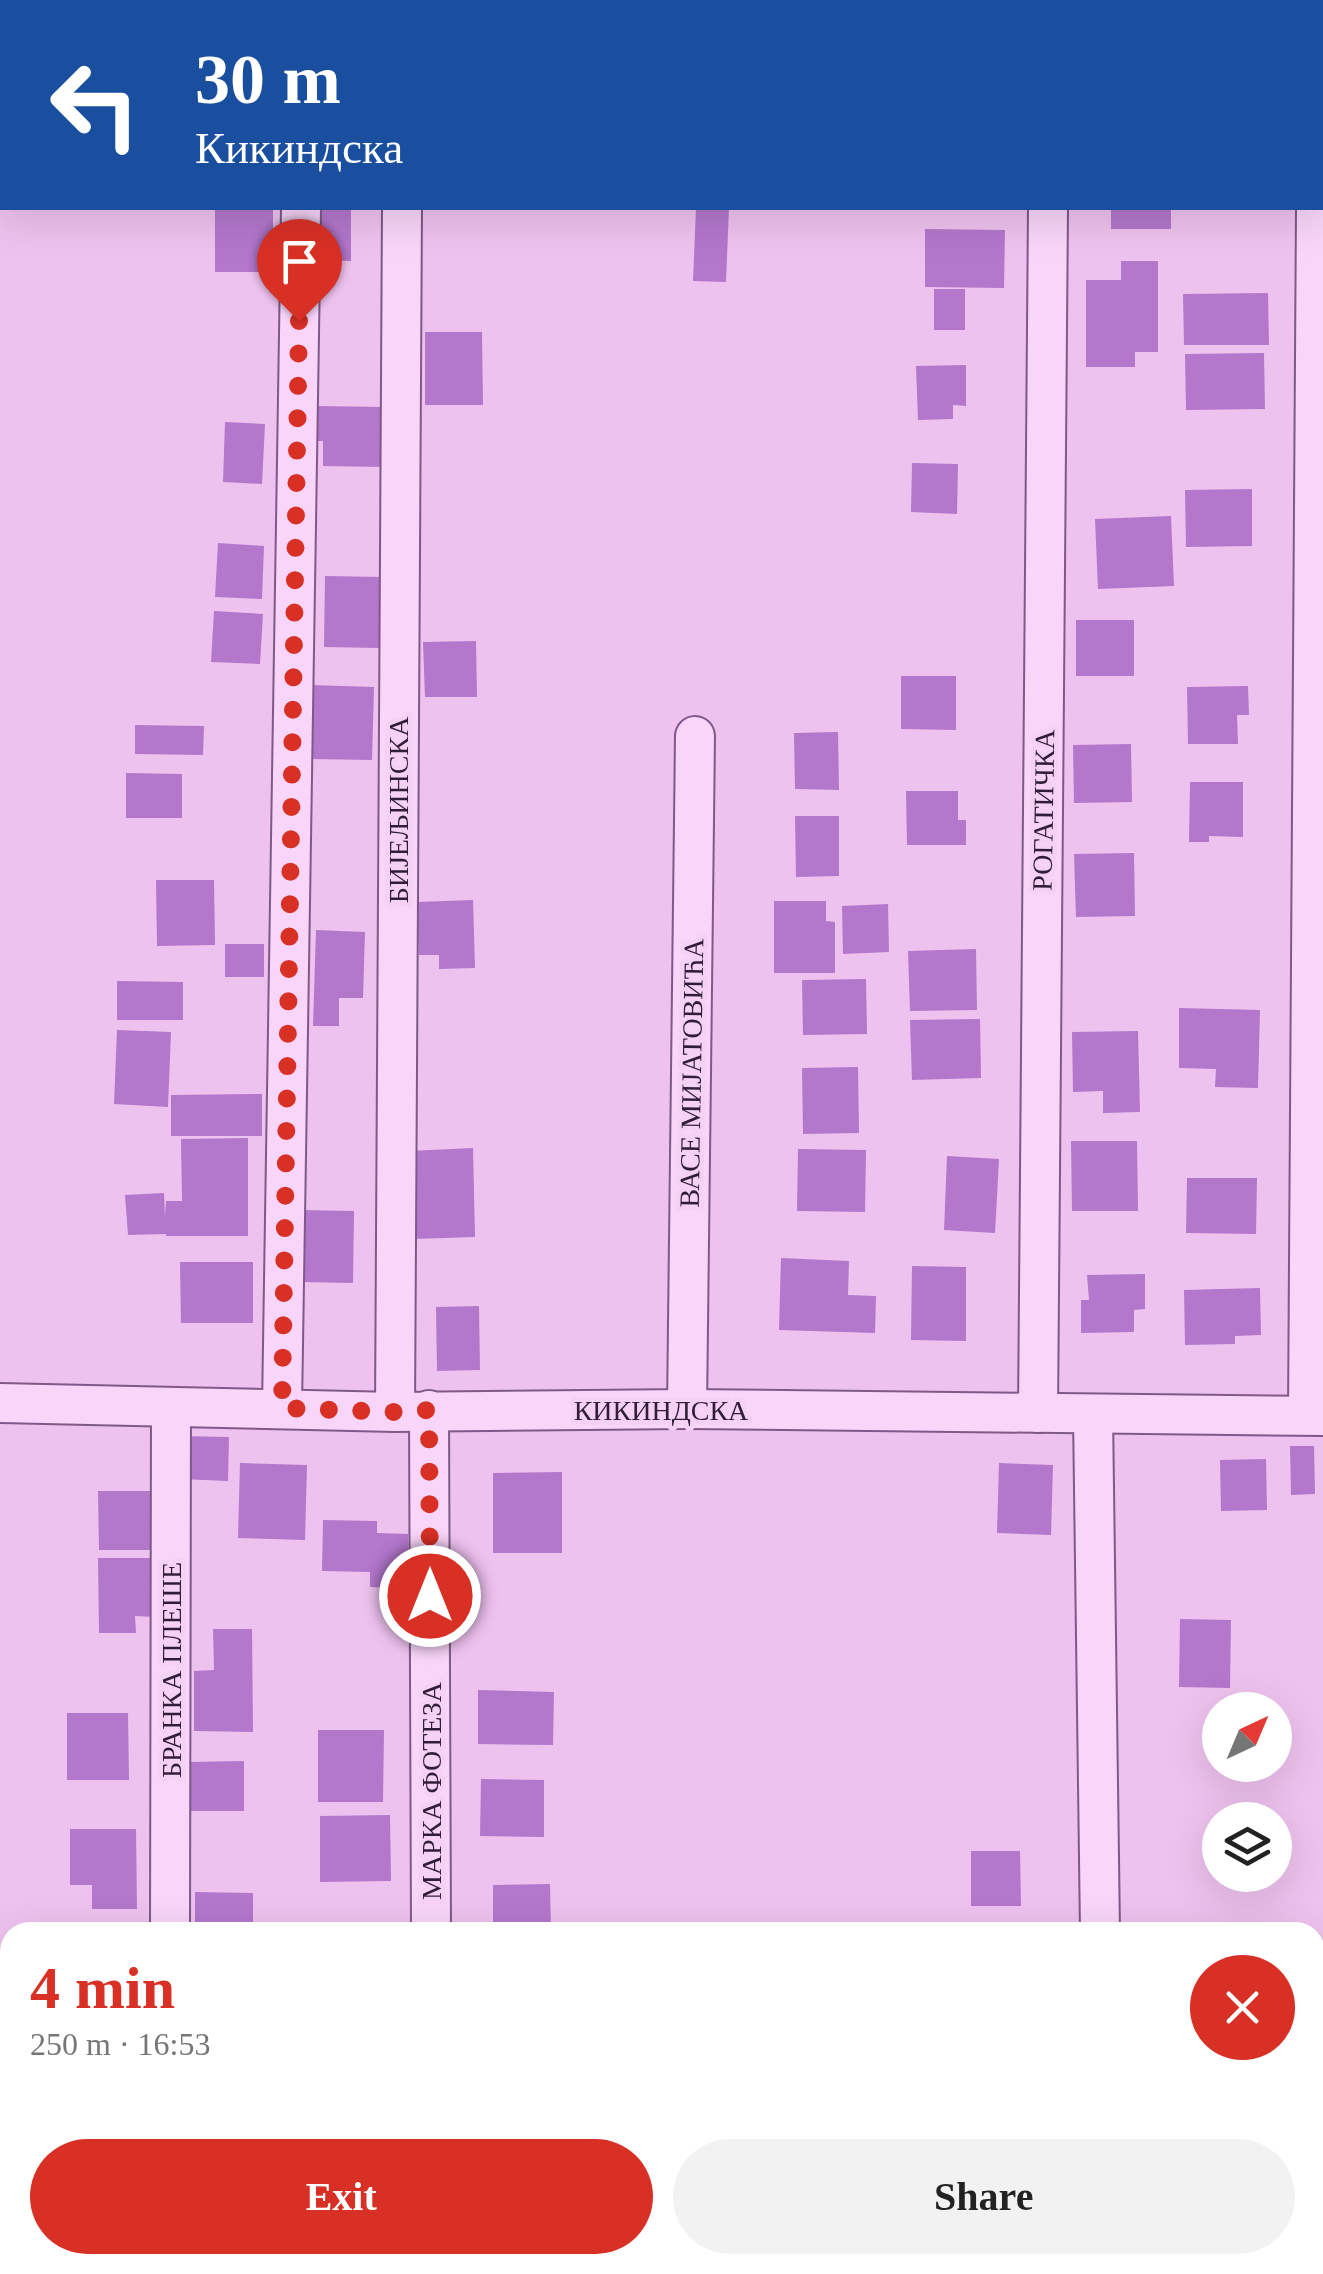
<!DOCTYPE html>
<html lang="en">
<head>
<meta charset="utf-8">
<style>
	:root { --surface:#fff; --page:#f2f2f2; --text:#222; --muted:#767676; --accent:#d93025 }
	body { margin:0; font-family:Georgia,serif; background:var(--page); color:var(--text); height:100vh; display:flex; flex-direction:column; font-size:38px; white-space:nowrap }
	* { box-sizing:border-box; margin:0 }
	p { font-size:32px; color:var(--muted) }
	.icon { flex:none; width:55px; height:55px; fill:none; stroke:currentColor; stroke-width:2; stroke-linecap:round; stroke-linejoin:round }
	.map { position:relative; flex:1; overflow:hidden }
	.panel { position:absolute; left:0px; top:1922px; width:1325px; height:352px; display:flex; flex-direction:column; background:var(--surface); border-radius:30px 30px 0 0; box-shadow:0 10px 40px #0002 }
	.panel>* { flex:none }
	.top-card { position:absolute; left:0px; top:0px; width:1325px; height:210px; box-shadow:0 10px 40px #0002; background:#1a4fa0; color:#fff; overflow:hidden }
	.needle { width:65px; rotate:44deg }
	.buttons { position:absolute; left:1202px; top:1692px; display:grid; gap:20px }
	.buttons a { display:grid; place-items:center; width:90px; height:90px; border-radius:50%; background:var(--surface); box-shadow:0 10px 40px #0002; font-size:50px }
	.pin { position:absolute; display:grid; place-items:center; width:85px; height:85px; color:#fff; margin:-102px -42px; border-radius:50% 50% 50% 0; rotate:-45deg; box-shadow:0 0 10px #0007 }
	.pin .icon { rotate:45deg }
	.me { position:absolute; width:110px; margin:-55px; rotate:0deg; stroke-linejoin:round; filter:drop-shadow(0 0 8px #0008) }
	.turn { display:flex; align-items:center; gap:35px; height:210px; padding:0 30px; font-size:45px }
	.turn .icon { width:130px; height:130px; stroke-width:2.5 }
	.turn b { display:block; font-size:70px; line-height:85px }
	.round { display:grid; place-items:center; flex:none; width:105px; height:105px; border-radius:52px; background:var(--page) }
	.headline { display:flex; align-items:center; justify-content:space-between; height:170px; padding:0 30px }
	h1 { font-size:60px; font-weight:700; line-height:75px; color:var(--accent) }
	.primary-button { display:flex; gap:20px; margin-top:auto; padding:20px 30px }
	.primary-button a { flex:1; height:115px; border-radius:60px; background:var(--accent); color:#fff; font-size:40px; font-weight:700; line-height:115px; text-align:center }
	.primary-button a+a { background:var(--page); color:var(--text) }
	.map>svg:first-child { display:block }
	.building { fill:#b377cc }
	.lines { fill:none; stroke-linecap:round; stroke-linejoin:round }
	.minor-casing { stroke:#7f5988; stroke-width:42 }
	.minor { stroke:#f8d5f9; stroke-width:38 }
	.route { stroke:#d93025; stroke-width:18; stroke-dasharray:0 32.4 }
	.labels { text-anchor:middle; stroke-width:9; stroke-linejoin:round; paint-order:stroke }
	.street-label { font-size:28px; fill:#311d37; stroke:#f5d1f5 }
</style>
</head>
<body>
<div class="map">
<svg width="1323" height="2274" viewBox="0 0 1323 2274">
	<rect width="100%" height="100%" fill="#eec2ee"/>
	<g class="building">
		<rect x="215" y="208" width="58" height="64"/>
		<path d="M 314,208 L 351,208 L 351,261 L 315,260 Z"/>
		<path d="M 696,208 L 729,208 L 726,282 L 693,281 Z"/>
		<rect x="1111" y="208" width="60" height="21"/>
		<path d="M 925,229 L 1005,230 L 1004,288 L 925,287 Z"/>
		<path d="M 1121,261 L 1158,261 L 1158,352 L 1135,352 L 1135,367 L 1086,367 L 1086,280 L 1121,280 Z"/>
		<rect x="934" y="289" width="31" height="41"/>
		<path d="M 1268,293 L 1269,345 L 1184,345 L 1183,294 Z"/>
		<path d="M 425,332 L 482,332 L 483,405 L 425,405 Z"/>
		<path d="M 1264,353 L 1265,409 L 1186,410 L 1185,354 Z"/>
		<path d="M 966,365 L 966,406 L 953,405 L 953,419 L 918,420 L 916,366 Z"/>
		<path d="M 315,406 L 384,407 L 383,467 L 323,466 L 323,441 L 315,441 Z"/>
		<path d="M 225,422 L 265,424 L 262,484 L 223,482 Z"/>
		<path d="M 912,463 L 958,464 L 957,514 L 911,512 Z"/>
		<path d="M 1252,489 L 1252,546 L 1186,547 L 1185,490 Z"/>
		<path d="M 1171,516 L 1174,586 L 1098,589 L 1095,519 Z"/>
		<path d="M 218,543 L 264,546 L 262,599 L 215,597 Z"/>
		<path d="M 325,576 L 382,577 L 381,648 L 324,647 Z"/>
		<path d="M 214,611 L 263,614 L 260,664 L 211,662 Z"/>
		<rect x="1076" y="620" width="58" height="56"/>
		<path d="M 476,641 L 477,697 L 425,697 L 423,642 Z"/>
		<path d="M 901,676 L 956,676 L 956,730 L 901,729 Z"/>
		<path d="M 311,685 L 374,687 L 372,760 L 310,759 Z"/>
		<path d="M 1248,686 L 1249,715 L 1237,715 L 1238,744 L 1188,744 L 1187,687 Z"/>
		<path d="M 135,725 L 204,726 L 203,755 L 135,754 Z"/>
		<path d="M 838,732 L 839,790 L 795,789 L 794,733 Z"/>
		<path d="M 1131,744 L 1132,802 L 1074,803 L 1073,745 Z"/>
		<path d="M 126,773 L 182,774 L 182,818 L 126,818 Z"/>
		<path d="M 1190,782 L 1243,782 L 1243,837 L 1209,836 L 1209,842 L 1189,842 Z"/>
		<path d="M 906,791 L 958,791 L 958,820 L 966,820 L 966,845 L 907,845 Z"/>
		<path d="M 795,816 L 839,816 L 839,876 L 796,877 Z"/>
		<path d="M 1134,853 L 1135,916 L 1076,917 L 1074,854 Z"/>
		<path d="M 156,880 L 214,880 L 215,945 L 157,946 Z"/>
		<path d="M 473,900 L 475,968 L 439,969 L 439,955 L 419,955 L 417,902 Z"/>
		<path d="M 774,901 L 826,901 L 826,921 L 835,922 L 835,973 L 774,973 Z"/>
		<path d="M 888,904 L 889,952 L 843,954 L 842,906 Z"/>
		<path d="M 316,930 L 365,932 L 363,998 L 339,998 L 339,1026 L 313,1026 Z"/>
		<rect x="225" y="944" width="39" height="33"/>
		<path d="M 976,949 L 977,1010 L 910,1011 L 908,951 Z"/>
		<path d="M 866,979 L 867,1034 L 803,1035 L 802,980 Z"/>
		<path d="M 117,981 L 183,982 L 183,1020 L 117,1020 Z"/>
		<path d="M 1179,1008 L 1260,1010 L 1258,1088 L 1215,1087 L 1216,1069 L 1179,1068 Z"/>
		<path d="M 980,1019 L 981,1078 L 912,1080 L 910,1020 Z"/>
		<path d="M 117,1030 L 171,1032 L 168,1107 L 114,1104 Z"/>
		<path d="M 1138,1031 L 1140,1112 L 1103,1113 L 1103,1091 L 1073,1092 L 1072,1032 Z"/>
		<path d="M 858,1067 L 859,1133 L 803,1134 L 802,1068 Z"/>
		<path d="M 262,1094 L 262,1136 L 171,1136 L 171,1095 Z"/>
		<path d="M 248,1138 L 248,1236 L 166,1236 L 166,1234 L 128,1235 L 125,1195 L 164,1193 L 165,1217 L 166,1201 L 182,1201 L 181,1139 Z"/>
		<path d="M 1071,1141 L 1137,1141 L 1138,1211 L 1072,1211 Z"/>
		<path d="M 473,1148 L 475,1237 L 413,1239 L 409,1151 Z"/>
		<path d="M 798,1149 L 866,1150 L 865,1212 L 797,1211 Z"/>
		<path d="M 947,1156 L 999,1159 L 995,1233 L 944,1230 Z"/>
		<path d="M 1187,1178 L 1257,1178 L 1256,1234 L 1186,1233 Z"/>
		<path d="M 302,1210 L 354,1211 L 353,1283 L 301,1282 Z"/>
		<path d="M 781,1258 L 849,1261 L 848,1295 L 876,1296 L 875,1333 L 779,1330 Z"/>
		<path d="M 180,1262 L 253,1262 L 253,1323 L 181,1323 Z"/>
		<path d="M 912,1266 L 966,1267 L 966,1341 L 911,1340 Z"/>
		<path d="M 1145,1274 L 1145,1309 L 1134,1310 L 1134,1332 L 1081,1333 L 1081,1300 L 1089,1300 L 1087,1275 Z"/>
		<path d="M 1260,1288 L 1261,1335 L 1235,1336 L 1235,1344 L 1185,1345 L 1184,1290 Z"/>
		<path d="M 479,1306 L 480,1370 L 437,1371 L 436,1307 Z"/>
		<path d="M 180,1436 L 229,1437 L 228,1481 L 180,1479 Z"/>
		<path d="M 1290,1446 L 1314,1446 L 1315,1494 L 1291,1495 Z"/>
		<path d="M 1266,1459 L 1267,1510 L 1221,1511 L 1220,1460 Z"/>
		<path d="M 240,1463 L 307,1465 L 305,1540 L 238,1538 Z"/>
		<path d="M 999,1463 L 1053,1465 L 1051,1535 L 997,1533 Z"/>
		<path d="M 562,1472 L 562,1553 L 493,1553 L 493,1473 Z"/>
		<path d="M 98,1491 L 150,1491 L 151,1550 L 99,1550 Z"/>
		<path d="M 323,1520 L 377,1521 L 377,1533 L 408,1534 L 408,1588 L 370,1587 L 370,1572 L 322,1571 Z"/>
		<path d="M 98,1558 L 154,1558 L 154,1617 L 135,1616 L 136,1633 L 99,1633 Z"/>
		<path d="M 1180,1619 L 1231,1620 L 1230,1688 L 1179,1687 Z"/>
		<path d="M 213,1629 L 252,1629 L 253,1732 L 194,1731 L 194,1671 L 214,1670 Z"/>
		<path d="M 478,1690 L 554,1692 L 553,1745 L 478,1744 Z"/>
		<path d="M 67,1713 L 128,1713 L 129,1780 L 67,1780 Z"/>
		<path d="M 318,1730 L 384,1730 L 383,1802 L 318,1802 Z"/>
		<path d="M 244,1761 L 244,1811 L 191,1811 L 190,1762 Z"/>
		<path d="M 481,1779 L 544,1780 L 544,1837 L 480,1836 Z"/>
		<path d="M 390,1815 L 391,1881 L 320,1882 L 320,1816 Z"/>
		<path d="M 70,1829 L 136,1829 L 137,1909 L 92,1909 L 92,1885 L 70,1885 Z"/>
		<path d="M 971,1851 L 1020,1851 L 1021,1906 L 971,1906 Z"/>
		<path d="M 550,1884 L 551,1932 L 493,1932 L 493,1885 Z"/>
		<path d="M 195,1892 L 253,1893 L 253,1932 L 195,1932 Z"/>
		<path d="M 66,2265 L 136,2265 L 137,2274 L 66,2274 Z"/>
		<rect x="316" y="2265" width="42" height="9"/>
		<path d="M 465,2265 L 530,2265 L 529,2274 L 465,2274 Z"/>
	</g>
	<g class="lines">
		<g class="minor-casing">
			<g id="minor">
				<path d="M 1225,0 L 1225,2"/>
				<path d="M 0,40 L 2,40"/>
				<path d="M 1322,50 L 1323,50"/>
				<path d="M 0,1403 L 395,1412 L 687,1409 L 1323,1416"/>
				<path d="M 282,1408 L 301,208"/>
				<path d="M 687,1409 L 695,736"/>
				<path d="M 429,1410 L 431,1932"/>
				<path d="M 395,1412 L 402,208"/>
				<path d="M 1038,1413 L 1048,208"/>
				<path d="M 1093,1414 L 1100,1932"/>
				<path d="M 1308,1415 L 1316,208"/>
				<path d="M 170,1932 L 171,1407"/>
				<path d="M 433,2265 L 433,2274"/>
				<path d="M 167,2274 L 168,2265"/>
			</g>
		</g>
		<use href="#minor" class="minor"/>
	</g>
	<g class="lines">
		<path class="route" d="M 299,321 L 282,1408 L 395,1412 L 429,1410 L 430,1596"/>
	</g>
	<g class="labels">
		<g class="street-label">
			<text transform="translate(398 810) rotate(-90)" y="10">БИЈЕЉИНСКА</text>
			<text transform="translate(1043 810) rotate(-89)" y="10">РОГАТИЧКА</text>
			<text transform="translate(691 1073) rotate(-89)" y="10">ВАСЕ МИЈАТОВИЋА</text>
			<text x="661" y="1420">КИКИНДСКА</text>
			<text transform="translate(171 1670) rotate(-90)" y="10">БРАНКА ПЛЕШЕ</text>
			<text transform="translate(431 1791) rotate(-90)" y="10">МАРКА ФОТЕЗА</text>
		</g>
	</g>
</svg>
<div class="buttons">
<a><svg class="needle" viewBox="-14 -14 28 28"><path d="M0-13l5 13h-10z" fill="#e53935"/><path d="M0 13l5-13h-10z" fill="#767676"/></svg></a>
<a><svg class="icon" aria-label="layers" viewBox="0 0 24 24"><path d="M12 4l9 5-9 5-9-5zM3 14l9 5 9-5"/></svg></a>
</div>
<div class="pin" style="left:299px;top:321px;background:#d93025"><svg class="icon" aria-label="arrive" viewBox="0 0 24 24"><path d="M6 21V4h12l-3 4 3 4H6"/></svg></div>
<svg class="me" style="left:430px;top:1596px" viewBox="-20 -20 40 40"><circle r="17" fill="#d93025" stroke="#fff" stroke-width="3"/><path d="M0-11L8 9 0 5-8 9z" fill="#fff"/></svg>
<div class="top-card">
<div class="turn"><svg class="icon" aria-label="left" viewBox="0 0 24 24"><path d="M17 20v-9H6M10 6l-5 5 5 5"/></svg><div><b>30 m</b>Кикиндска</div></div>
</div>
<section class="panel">
<div class="headline"><div><h1>4 min</h1><p>250 m · 16:53</p></div><a class="round" style="background:#d93025;color:#fff"><svg class="icon" aria-label="close" viewBox="0 0 24 24"><path d="M6 6l12 12M18 6L6 18"/></svg></a></div>
<div class="primary-button"><a>Exit</a><a>Share</a></div>
</section>
</div>
</body>
</html>
